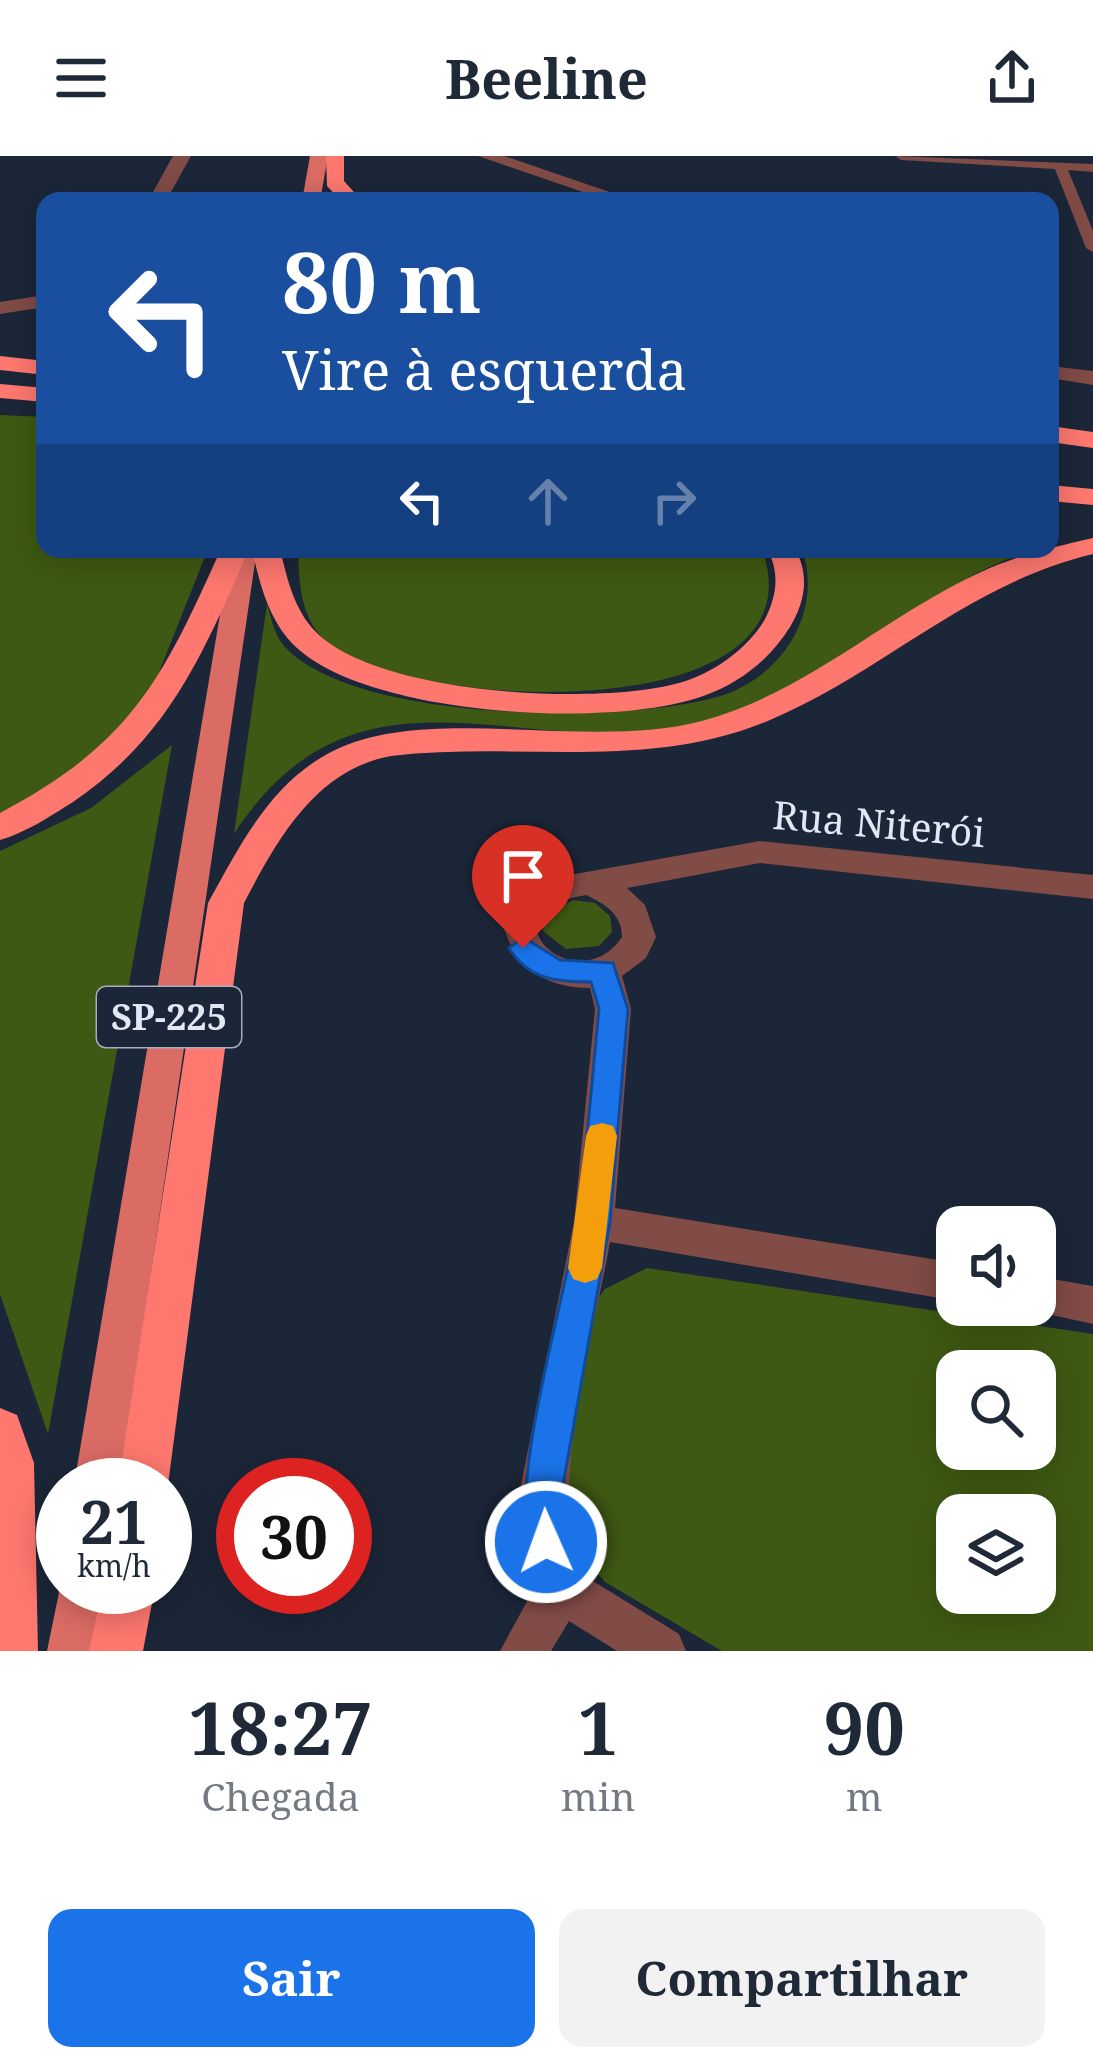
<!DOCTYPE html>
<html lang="pt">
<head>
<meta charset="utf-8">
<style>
	:root { --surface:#fff; --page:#f2f2f3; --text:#1f2937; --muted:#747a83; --accent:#1a73e8 }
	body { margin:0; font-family:"Noto Serif",serif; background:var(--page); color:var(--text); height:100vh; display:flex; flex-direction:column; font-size:45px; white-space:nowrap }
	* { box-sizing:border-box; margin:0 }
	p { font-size:39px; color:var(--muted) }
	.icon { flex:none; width:66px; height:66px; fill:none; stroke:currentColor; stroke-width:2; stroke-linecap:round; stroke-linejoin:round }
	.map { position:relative; height:1495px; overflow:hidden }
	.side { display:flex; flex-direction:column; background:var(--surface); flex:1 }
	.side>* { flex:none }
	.banner { position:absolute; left:36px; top:36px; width:1023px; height:366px; border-radius:24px; box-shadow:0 6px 30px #0003; background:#1a4fa0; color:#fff; overflow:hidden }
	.tools { position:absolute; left:936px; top:1050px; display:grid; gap:24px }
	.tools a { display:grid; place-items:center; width:120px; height:120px; border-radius:24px; background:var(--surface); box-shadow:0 6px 30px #0003; font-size:60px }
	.speed { position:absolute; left:36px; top:1302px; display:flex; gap:24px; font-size:60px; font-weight:700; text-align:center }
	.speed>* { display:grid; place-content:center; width:156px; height:156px; border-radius:50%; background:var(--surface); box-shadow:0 6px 30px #0003; line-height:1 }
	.speed small { font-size:30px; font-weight:400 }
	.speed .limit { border:18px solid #d22; background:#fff; color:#111 }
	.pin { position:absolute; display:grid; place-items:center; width:102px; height:102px; color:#fff; margin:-123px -51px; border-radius:50% 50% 50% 0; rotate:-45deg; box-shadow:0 0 12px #0007 }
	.pin .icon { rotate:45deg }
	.me { position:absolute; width:132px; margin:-66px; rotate:358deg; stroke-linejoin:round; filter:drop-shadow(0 0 9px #0008) }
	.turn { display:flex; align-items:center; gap:42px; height:252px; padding:0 48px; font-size:54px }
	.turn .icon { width:156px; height:156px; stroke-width:2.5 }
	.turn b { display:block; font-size:84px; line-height:102px }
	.lanes { display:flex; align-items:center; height:114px; padding:0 48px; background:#0003; justify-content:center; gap:60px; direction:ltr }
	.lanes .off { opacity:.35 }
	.eta { display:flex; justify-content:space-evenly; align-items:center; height:204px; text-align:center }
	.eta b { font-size:72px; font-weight:700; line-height:84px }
	.action { display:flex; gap:24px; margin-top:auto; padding:24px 48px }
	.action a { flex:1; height:138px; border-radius:24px; background:var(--accent); color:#fff; font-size:48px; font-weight:700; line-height:138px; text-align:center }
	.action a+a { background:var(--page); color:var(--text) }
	header { display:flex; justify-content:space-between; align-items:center; height:156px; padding:0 48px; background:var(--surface); font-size:54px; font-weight:700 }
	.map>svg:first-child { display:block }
	.green { fill:#3e5913; fill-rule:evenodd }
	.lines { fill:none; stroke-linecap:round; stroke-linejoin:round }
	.service { fill:#814b46; fill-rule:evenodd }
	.minor { fill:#814b46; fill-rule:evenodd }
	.primary { fill:#db6c64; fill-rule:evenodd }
	.motorway { fill:#fe786f; fill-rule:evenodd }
	.route { fill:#1a73e8; stroke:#114b97; stroke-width:3 }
	.slow { fill:#f59e0b }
	.labels { text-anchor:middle; stroke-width:12; stroke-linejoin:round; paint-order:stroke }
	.shield { fill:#1b2638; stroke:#a6aebc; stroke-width:3 }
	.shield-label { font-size:36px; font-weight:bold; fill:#e1e8f4 }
	.street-label { font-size:39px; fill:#e1e8f4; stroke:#1b2638 }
</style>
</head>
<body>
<header><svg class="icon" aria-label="menu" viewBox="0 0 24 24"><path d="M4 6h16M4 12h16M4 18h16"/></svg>Beeline<svg class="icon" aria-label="share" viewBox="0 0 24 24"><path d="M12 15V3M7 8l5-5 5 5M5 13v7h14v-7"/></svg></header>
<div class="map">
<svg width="1093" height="1495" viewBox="0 0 1093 1495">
	<rect width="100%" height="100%" fill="#1b2638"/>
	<g class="green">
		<path d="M 0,259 L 45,261 L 45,393 L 208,393 L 152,534 L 103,599 L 0,660 Z"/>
		<path d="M 298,393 L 762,393 C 827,573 410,557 327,486 C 300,463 299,426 298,393 Z"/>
		<path d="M 802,393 L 1039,393 C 950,415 883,487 804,528 C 774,544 734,559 702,567 C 528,612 360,484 234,678 L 267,448 C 271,461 274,479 284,490 C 354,567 622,568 717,541 C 781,523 824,457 802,393 Z"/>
		<path d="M 172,589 L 48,1278 L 0,1138 L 0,695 L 91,652 Z"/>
		<path d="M 573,744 L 595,747 L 610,760 L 612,776 L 599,790 L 566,793 L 543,775 L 546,758 Z"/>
		<path d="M 647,1112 L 1093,1178 L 1093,1495 L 722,1495 L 605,1426 L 575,1392 L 561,1349 L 592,1151 L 605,1133 ZM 957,1215 L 1035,1215 L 1035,1293 L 957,1293 ZM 957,1359 L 1035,1359 L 1035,1437 L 957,1437 Z"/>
	</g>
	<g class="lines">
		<path class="service" d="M 895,0 L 1093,8 L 1093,16 L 1068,14 L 1093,75 L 1093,96 L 1086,92 L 1055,13 L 901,4 Z"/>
		<g class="minor">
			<path d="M 173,0 L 191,0 L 166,45 L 148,45 Z"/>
			<path d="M 478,0 L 504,0 L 636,45 L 609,45 Z"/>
			<path d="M 45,139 L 45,151 L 0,158 L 0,146 Z"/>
			<path d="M 1050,210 L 1093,215 L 1093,229 L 1050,222 Z"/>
			<path d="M 760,685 L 1093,719 L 1093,743 L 760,707 L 627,732 L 645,749 L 656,781 L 646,802 L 622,820 L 631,853 L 615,1052 L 957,1107 L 957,1145 L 610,1086 C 593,1183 549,1324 580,1417 L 679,1478 L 686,1495 L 617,1495 L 569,1465 L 551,1495 L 500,1495 L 536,1429 L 523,1386 L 521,1329 L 574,1066 L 595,853 L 590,832 C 545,831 516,813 503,769 L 514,740 L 536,725 ZM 586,739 C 605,748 622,758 622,781 C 578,847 477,757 586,739 Z"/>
			<path d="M 1035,1120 L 1093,1130 L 1093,1168 L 1020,1152 L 1019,1149 L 1035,1149 Z"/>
		</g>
		<g class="primary">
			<path d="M 310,0 L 328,0 L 320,45 L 302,45 Z"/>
			<path d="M 231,393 L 257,393 L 120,1329 L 74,1329 Z"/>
			<path d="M 63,1417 L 63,1431 L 105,1431 L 95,1495 L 47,1495 Z"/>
		</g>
		<g class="motorway">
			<path d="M 326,0 L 344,0 L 344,25 L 362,45 L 341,45 L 327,30 Z"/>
			<path d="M 0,200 L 45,205 L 45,219 L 0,214 Z"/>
			<path d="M 0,228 L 45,232 L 45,246 L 0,242 Z"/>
			<path d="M 1050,270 L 1093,276 L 1093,292 L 1050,286 Z"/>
			<path d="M 1050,329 L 1093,333 L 1093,349 L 1050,345 Z"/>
			<path d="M 1093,382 L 1093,398 C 967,428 885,515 770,564 C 647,616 520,585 391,600 C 315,614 277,684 244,747 L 168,1329 L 165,1336 L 165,1329 L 118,1329 L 208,747 C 240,689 271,626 333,595 C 429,547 590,595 702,565 C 806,537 885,460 981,416 C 1018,399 1054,391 1093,382 Z"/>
			<path d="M 221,393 L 249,393 C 204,496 170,580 73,646 C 51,660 25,677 0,684 L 0,657 C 132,587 162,524 221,393 Z"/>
			<path d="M 252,393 L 280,393 C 287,422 294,454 316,476 C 378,539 596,550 679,527 C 712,518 748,493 765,463 C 777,440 780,416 767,393 L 795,393 C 810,419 805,446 790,471 C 770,503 741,526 706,539 C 614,574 371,560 297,492 C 269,466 260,429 252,393 Z"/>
			<path d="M 0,1252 L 17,1259 L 34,1307 L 38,1495 L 0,1495 Z"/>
			<path d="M 103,1431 L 155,1431 L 143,1495 L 89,1495 Z"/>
		</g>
	</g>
	<path class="route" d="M 523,781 L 560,804 L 613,807 L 628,853 L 610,1066 L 563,1329 L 565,1386 L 560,1400 L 546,1406 L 532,1400 C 505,1335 566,1142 577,1064 C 587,994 592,923 599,853 L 591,826 C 557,826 529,824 509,792 Z"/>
	<path class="slow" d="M 602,967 L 613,970 L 617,980 L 602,1112 L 597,1123 L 585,1127 L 573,1123 L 568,1112 L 586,980 L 590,970 Z"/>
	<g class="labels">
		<rect class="shield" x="97" y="831" width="144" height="60" rx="9"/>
		<g class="shield-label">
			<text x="169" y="874">SP-225</text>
		</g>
		<g class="street-label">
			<text transform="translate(879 668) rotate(5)" y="14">Rua Niterói</text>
		</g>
	</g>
</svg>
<div class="tools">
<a><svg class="icon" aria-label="sound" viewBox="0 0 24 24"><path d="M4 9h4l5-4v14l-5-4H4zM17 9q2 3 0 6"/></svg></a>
<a><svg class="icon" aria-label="search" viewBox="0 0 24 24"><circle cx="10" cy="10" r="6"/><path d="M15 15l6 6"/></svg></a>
<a><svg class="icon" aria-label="layers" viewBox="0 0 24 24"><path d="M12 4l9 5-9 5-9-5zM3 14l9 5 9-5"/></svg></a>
</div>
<div class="speed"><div>21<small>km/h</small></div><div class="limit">30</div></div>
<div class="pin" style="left:523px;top:792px;background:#d93025"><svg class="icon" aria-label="arrive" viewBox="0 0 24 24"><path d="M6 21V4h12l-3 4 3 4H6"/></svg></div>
<svg class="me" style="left:546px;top:1386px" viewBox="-20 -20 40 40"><circle r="17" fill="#1a73e8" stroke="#fff" stroke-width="3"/><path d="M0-11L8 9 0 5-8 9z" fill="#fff"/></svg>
<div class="banner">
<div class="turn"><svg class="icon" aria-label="left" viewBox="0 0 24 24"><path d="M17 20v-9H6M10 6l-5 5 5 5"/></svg><div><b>80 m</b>Vire à esquerda</div></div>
<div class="lanes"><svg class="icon" aria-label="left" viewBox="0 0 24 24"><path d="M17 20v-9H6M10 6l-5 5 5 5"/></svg><svg class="icon off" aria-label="ahead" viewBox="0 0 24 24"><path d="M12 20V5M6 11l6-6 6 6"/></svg><svg class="icon off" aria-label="right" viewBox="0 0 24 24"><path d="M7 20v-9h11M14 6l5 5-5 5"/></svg></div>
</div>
</div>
<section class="side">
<div class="eta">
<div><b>18:27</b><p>Chegada</p></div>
<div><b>1</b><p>min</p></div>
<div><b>90</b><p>m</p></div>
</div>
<div class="action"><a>Sair</a><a>Compartilhar</a></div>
</section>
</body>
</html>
